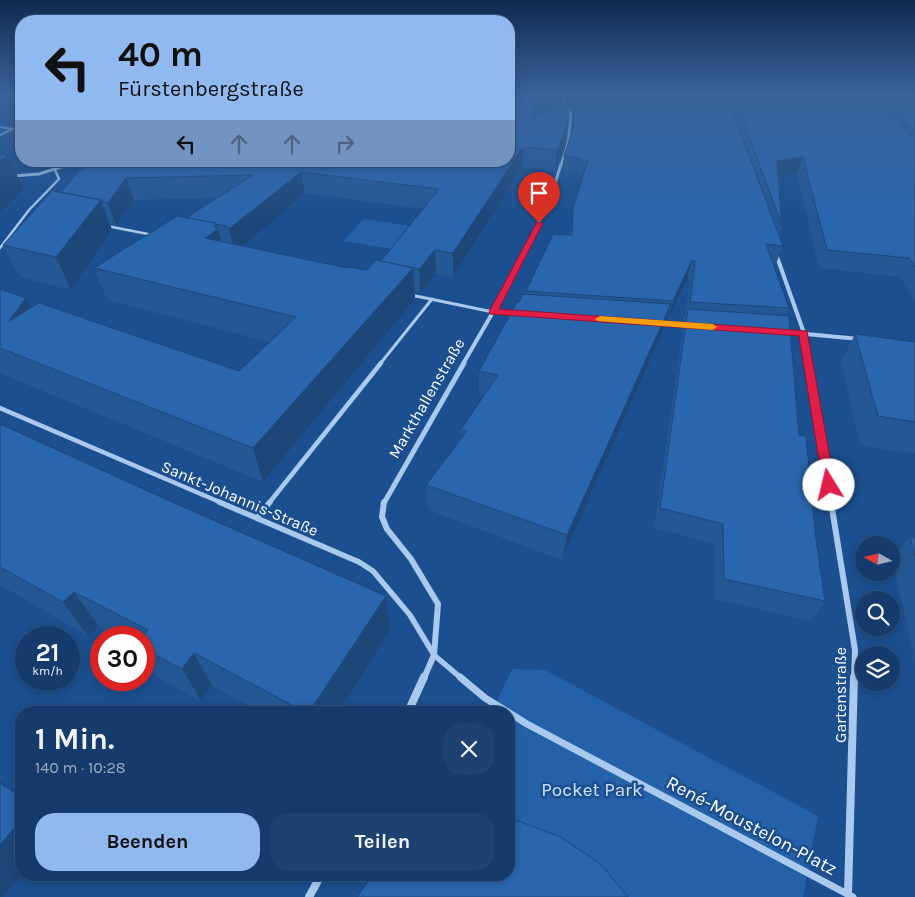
<!DOCTYPE html>
<html lang="de">
<head>
<meta charset="utf-8">
<style>
	:root { --surface:#143b6b; --page:#1d4271; --text:#f1f3f6; --muted:#9dadc1; --line:#33557e; --accent:#90b9f0 }
	body { margin:0; font-family:Karla,sans-serif; background:var(--page); color:var(--text); height:100vh; display:flex; flex-direction:column; font-size:19px; white-space:nowrap }
	* { box-sizing:border-box; margin:0 }
	p { font-size:16px; color:var(--muted) }
	.icon { flex:none; width:28px; height:28px; fill:none; stroke:currentColor; stroke-width:2; stroke-linecap:round; stroke-linejoin:round }
	.map { position:relative; flex:1; overflow:hidden }
	.drawer { position:absolute; left:15px; top:706px; width:500px; height:175px; display:flex; flex-direction:column; background:var(--surface); border-radius:20px; box-shadow:0 2px 8px #0003,0 0 0 1px var(--line) }
	.drawer>* { flex:none }
	.banner { position:absolute; left:15px; top:15px; width:500px; height:152px; border-radius:20px; box-shadow:0 2px 8px #0003,0 0 0 1px var(--line); background:#90b9f0; color:#111; overflow:hidden }
	.needle { width:32px; rotate:278deg }
	.tools { position:absolute; left:855px; top:536px; display:grid; gap:10px }
	.tools a { display:grid; place-items:center; width:45px; height:45px; border-radius:50%; background:var(--surface); box-shadow:0 2px 8px #0003,0 0 0 1px var(--line); font-size:25px }
	.speed { position:absolute; left:15px; top:626px; display:flex; gap:10px; font-size:25px; font-weight:700; text-align:center }
	.speed>* { display:grid; place-content:center; width:65px; height:65px; border-radius:50%; background:var(--surface); box-shadow:0 2px 8px #0003,0 0 0 1px var(--line); line-height:1 }
	.speed small { font-size:12px; font-weight:400 }
	.speed .limit { border:8px solid #d22; background:#fff; color:#111 }
	.pin { position:absolute; display:grid; place-items:center; width:42px; height:42px; color:#fff; margin:-51px -21px; border-radius:50% 50% 50% 0; rotate:-45deg; box-shadow:0 0 5px #0007 }
	.pin .icon { rotate:45deg }
	.me { position:absolute; width:55px; margin:-28px; rotate:351deg; stroke-linejoin:round; filter:drop-shadow(0 0 4px #0008) }
	.turn { display:flex; align-items:center; gap:18px; height:105px; padding:0 20px; font-size:22px }
	.turn .icon { width:65px; height:65px; stroke-width:2.5 }
	.turn b { display:block; font-size:35px; line-height:42px }
	.lanes { display:flex; align-items:center; height:48px; padding:0 20px; background:#0003; justify-content:center; gap:25px; direction:ltr }
	.lanes .off { opacity:.35 }
	.round { display:grid; place-items:center; flex:none; width:52px; height:52px; border-radius:20px; background:var(--page) }
	.headline { display:flex; align-items:center; justify-content:space-between; height:85px; padding:0 20px }
	h1 { font-size:30px; font-weight:700; line-height:38px }
	.button { display:flex; gap:10px; margin-top:auto; padding:10px 20px }
	.button a { flex:1; height:58px; border-radius:20px; background:var(--accent); color:#111; font-size:20px; font-weight:700; line-height:58px; text-align:center }
	.button a+a { background:var(--page); color:var(--text) }
	.map>svg:first-child { display:block }
	.green { fill:#2461a8 }
	.lines { fill:none; stroke-linecap:round; stroke-linejoin:round }
	.service { stroke:#a9c9ee; stroke-width:2 }
	.pedestrian-far4 { stroke:#a9c9ee; stroke-width:2.5 }
	.pedestrian-far3 { stroke:#a9c9ee; stroke-width:3 }
	.pedestrian-far2 { stroke:#a9c9ee; stroke-width:4.5 }
	.pedestrian-far1 { stroke:#a9c9ee; stroke-width:5.5 }
	.pedestrian { stroke:#a9c9ee; stroke-width:7 }
	.minor-far5 { stroke:#a9c9ee; stroke-width:2.5 }
	.minor-far4 { stroke:#a9c9ee; stroke-width:3 }
	.minor-far3 { stroke:#a9c9ee; stroke-width:4 }
	.minor-far2 { stroke:#a9c9ee; stroke-width:5 }
	.minor-far1 { stroke:#a9c9ee; stroke-width:6 }
	.minor { stroke:#a9c9ee; stroke-width:8 }
	.wall { fill:#245895; fill-rule:evenodd }
	.shaded-wall { fill:#1d4779 }
	.building { fill:#2a66ad; stroke:#1d4779 }
	.route { fill:#e11d48; stroke:#92132f }
	.slow { fill:#f59e0b }
	.labels { text-anchor:middle; stroke-width:5; stroke-linejoin:round; paint-order:stroke }
	.street-label { font-size:16px; fill:#fff; stroke:#1b4f8f }
	.near-park-label { font-size:19px; fill:#cfe3fa; stroke:#1b4f8f }
	.near-street-label { font-size:19px; fill:#fff; stroke:#1b4f8f }
</style>
</head>
<body>
<div class="map">
<svg width="915" height="897" viewBox="0 0 915 897">
	<rect width="100%" height="100%" fill="#1b4f8f"/>
	<g class="green">
		<path d="M 364,219 L 412,226 L 393,249 L 343,241 Z"/>
		<path d="M 512,669 L 545,670 L 818,816 L 803,897 L 624,897 L 509,845 L 509,712 L 492,712 Z"/>
	</g>
	<g class="lines">
		<g class="service">
			<path d="M 0,127 L 13,129"/>
			<path d="M 0,135 L 21,125"/>
		</g>
		<g class="pedestrian-far4">
			<path d="M 107,226 L 153,235"/>
			<path d="M 0,248 L 29,210 L 59,179 L 55,170"/>
		</g>
		<g class="pedestrian-far3">
			<path d="M 411,295 L 493,312"/>
			<path d="M 380,364 L 432,299"/>
		</g>
		<g class="pedestrian-far2">
			<path d="M 0,408 L 222,503"/>
			<path d="M 269,503 L 381,363"/>
		</g>
		<g class="pedestrian-far1">
			<path d="M 219,502 L 359,562 L 373,571 L 410,615 L 434,655 L 461,678"/>
			<path d="M 257,518 L 270,502"/>
		</g>
		<path class="pedestrian" d="M 460,677 L 485,698 L 527,724 L 853,897"/>
		<g class="minor-far5">
			<path d="M 67,165 L 76,161"/>
			<path d="M 561,165 L 568,143 L 571,114 L 562,94"/>
		</g>
		<g class="minor-far4">
			<path d="M 0,177 L 39,174 L 70,164"/>
			<path d="M 523,253 L 550,200 L 561,164"/>
		</g>
		<g class="minor-far3">
			<path d="M 776,254 L 804,333 L 809,364"/>
			<path d="M 493,312 L 517,313"/>
			<path d="M 661,323 L 690,325"/>
			<path d="M 785,332 L 859,339"/>
			<path d="M 463,364 L 493,312 L 524,252"/>
		</g>
		<g class="minor-far2">
			<path d="M 809,363 L 831,503"/>
			<path d="M 384,503 L 464,363"/>
		</g>
		<g class="minor-far1">
			<path d="M 384,502 L 382,517 L 387,529 L 411,559 L 438,604 L 434,655 L 424,678"/>
			<path d="M 831,502 L 855,650 L 854,678"/>
		</g>
		<g class="minor">
			<path d="M 408,712 L 424,677"/>
			<path d="M 848,894 L 854,677"/>
			<path d="M 309,897 L 321,875"/>
		</g>
	</g>
	<g class="wall">
		<path d="M 509,94 L 536,94 L 534,118 L 565,142 L 555,171 L 522,167 L 453,277 L 436,274 L 420,293 L 415,292 L 415,299 L 263,482 L 0,373 L 0,289 L 31,307 L 239,371 L 270,342 L 107,300 L 94,268 L 186,218 L 218,198 L 134,200 L 116,225 L 110,224 L 112,230 L 71,290 L 20,277 L 3,245 L 61,192 ZM 305,193 L 423,209 L 381,261 L 367,270 L 347,268 L 243,246 Z"/>
		<path d="M 587,94 L 915,94 L 915,302 L 900,277 L 819,268 L 797,173 L 778,176 L 782,225 L 779,234 L 783,246 L 776,264 L 773,264 L 789,308 L 786,316 L 799,435 L 816,540 L 825,601 L 811,621 L 714,599 L 714,544 L 654,528 L 683,329 L 685,321 L 684,321 L 690,280 L 687,279 L 668,320 L 667,320 L 665,327 L 562,560 L 428,510 L 426,485 L 461,438 L 461,429 L 483,397 L 479,396 L 479,371 L 519,302 L 526,294 L 526,291 L 570,235 L 573,208 L 583,176 L 578,175 L 578,173 L 562,172 L 564,156 Z"/>
		<path d="M 855,334 L 915,342 L 915,454 L 860,445 L 841,362 Z"/>
		<path d="M 0,424 L 172,502 L 386,596 L 390,630 L 339,712 L 261,712 L 212,686 L 201,701 L 157,677 L 144,657 L 144,638 L 121,638 L 99,626 L 88,636 L 0,585 Z"/>
		<path d="M 910,536 L 915,538 L 915,661 L 892,559 Z"/>
	</g>
	<g class="shaded-wall">
		<path d="M 12,94 L 21,94 L 21,119 L 1,122 L 0,119 L 0,96 Z"/>
		<path d="M 536,94 L 536,102 L 531,137 L 532,118 Z"/>
		<path d="M 567,123 L 565,142 L 555,171 L 557,150 Z"/>
		<path d="M 523,147 L 522,167 L 453,277 L 453,253 Z"/>
		<path d="M 8,155 L 24,190 L 0,212 L 0,161 Z"/>
		<path d="M 803,157 L 797,173 L 772,177 L 777,161 Z"/>
		<path d="M 301,172 L 305,193 L 235,253 L 229,229 Z"/>
		<path d="M 126,178 L 134,200 L 116,225 L 108,203 Z"/>
		<path d="M 101,200 L 112,230 L 71,290 L 56,257 Z"/>
		<path d="M 216,223 L 218,229 L 226,259 L 205,238 L 215,227 Z"/>
		<path d="M 435,250 L 436,274 L 420,293 L 419,269 Z"/>
		<path d="M 692,260 L 687,279 L 668,320 L 673,301 Z"/>
		<path d="M 413,268 L 415,299 L 263,482 L 253,448 Z"/>
		<path d="M 26,298 L 44,331 L 9,321 Z"/>
		<path d="M 671,304 L 665,327 L 562,560 L 567,535 Z"/>
		<path d="M 74,592 L 99,626 L 88,636 L 63,602 Z"/>
		<path d="M 386,596 L 390,630 L 339,712 L 309,712 Z"/>
		<path d="M 194,653 L 212,686 L 201,701 L 182,669 Z"/>
		<path d="M 0,781 L 17,794 L 16,795 L 0,783 Z"/>
		<path d="M 21,820 L 21,875 L 3,897 L 0,897 L 0,845 Z"/>
	</g>
	<g class="building">
		<path d="M 0,94 L 12,94 L 0,96 Z"/>
		<path d="M 509,94 L 536,94 L 532,118 L 570,99 L 567,123 L 557,150 L 523,147 L 453,253 L 435,250 L 419,269 L 381,261 L 439,189 L 301,172 L 229,229 L 226,226 L 186,218 L 253,175 L 126,178 L 108,203 L 101,201 L 101,200 L 61,192 L 88,161 L 509,161 Z"/>
		<path d="M 587,94 L 726,94 L 783,246 L 766,244 L 789,308 L 690,302 L 695,261 L 692,260 L 673,301 L 526,291 L 553,234 L 572,235 L 573,208 L 588,160 L 580,160 L 580,158 L 564,156 L 573,129 L 576,100 Z"/>
		<path d="M 733,94 L 824,94 L 888,104 L 887,111 L 915,140 L 915,267 L 909,258 L 827,250 L 803,157 L 777,161 L 782,225 Z"/>
		<path d="M 862,94 L 915,94 L 915,103 Z"/>
		<path d="M 894,105 L 915,109 L 915,131 L 893,108 Z"/>
		<path d="M 0,154 L 8,155 L 0,161 Z"/>
		<path d="M 52,191 L 101,200 L 56,257 L 3,245 Z"/>
		<path d="M 177,216 L 216,223 L 215,227 L 218,229 L 205,238 L 347,268 L 348,267 L 367,270 L 376,260 L 413,268 L 253,448 L 0,348 L 0,289 L 26,298 L 9,321 L 39,303 L 239,371 L 296,317 L 94,268 Z"/>
		<path d="M 523,294 L 671,304 L 567,535 L 426,485 L 467,431 L 461,429 L 498,375 L 479,371 L 517,302 L 519,302 Z"/>
		<path d="M 688,309 L 789,316 L 799,435 L 806,436 L 816,540 L 825,601 L 724,579 L 723,524 L 660,508 Z"/>
		<path d="M 855,334 L 915,342 L 915,422 L 878,416 Z"/>
		<path d="M 0,424 L 172,502 L 386,596 L 309,712 L 305,712 L 194,653 L 182,669 L 144,649 L 144,638 L 141,638 L 148,630 L 74,592 L 63,602 L 0,567 Z"/>
		<path d="M 910,536 L 915,538 L 915,557 Z"/>
		<path d="M 0,783 L 21,797 L 21,820 L 0,845 Z"/>
		<path d="M 509,820 L 521,822 L 560,837 L 595,860 L 609,874 L 628,897 L 357,897 L 366,884 L 374,875 L 509,875 Z"/>
	</g>
	<linearGradient id="sky" x2="0" y2="1"><stop stop-color="#0f2b4f"/><stop offset="0.43" stop-color="#39639b"/><stop offset="1" stop-color="#39639b" stop-opacity="0"/></linearGradient>
	<rect width="915" height="220" fill="url(#sky)"/>
	<path class="route" d="M 537,222 L 543,223 L 499,309 L 807,331 L 835,485 L 833,488 L 825,488 L 823,485 L 799,336 L 490,314 L 489,312 Z"/>
	<path class="slow" d="M 600,316 L 713,324 L 717,327 L 713,330 L 597,321 L 595,319 Z"/>
	<g class="labels">
		<g class="street-label">
			<text transform="translate(426 398) rotate(-60)" y="6">Markthallenstraße</text>
			<text transform="translate(240 498) rotate(23)" y="6">Sankt-Johannis-Straße</text>
			<text transform="translate(840 695) rotate(-90)" y="6">Gartenstraße</text>
		</g>
		<g class="near-park-label">
			<text x="592" y="796">Pocket Park</text>
		</g>
		<g class="near-street-label">
			<text transform="translate(752 825) rotate(28)" y="7">René-Moustelon-Platz</text>
		</g>
	</g>
</svg>
<div class="tools">
<a><svg class="needle" viewBox="-14 -14 28 28"><path d="M0-13l5 13h-10z" fill="#e53935"/><path d="M0 13l5-13h-10z" fill="#9dadc1"/></svg></a>
<a><svg class="icon" aria-label="search" viewBox="0 0 24 24"><circle cx="10" cy="10" r="6"/><path d="M15 15l6 6"/></svg></a>
<a><svg class="icon" aria-label="layers" viewBox="0 0 24 24"><path d="M12 4l9 5-9 5-9-5zM3 14l9 5 9-5"/></svg></a>
</div>
<div class="speed"><div>21<small>km/h</small></div><div class="limit">30</div></div>
<div class="pin" style="left:539px;top:223px;background:#d93025"><svg class="icon" aria-label="arrive" viewBox="0 0 24 24"><path d="M6 21V4h12l-3 4 3 4H6"/></svg></div>
<svg class="me" style="left:829px;top:485px" viewBox="-20 -20 40 40"><circle r="19" fill="#fff"/><path d="M0-13L10 11 0 6-10 11z" fill="#e11d48"/></svg>
<div class="banner">
<div class="turn"><svg class="icon" aria-label="left" viewBox="0 0 24 24"><path d="M17 20v-9H6M10 6l-5 5 5 5"/></svg><div><b>40 m</b>Fürstenbergstraße</div></div>
<div class="lanes"><svg class="icon" aria-label="left" viewBox="0 0 24 24"><path d="M17 20v-9H6M10 6l-5 5 5 5"/></svg><svg class="icon off" aria-label="ahead" viewBox="0 0 24 24"><path d="M12 20V5M6 11l6-6 6 6"/></svg><svg class="icon off" aria-label="ahead" viewBox="0 0 24 24"><path d="M12 20V5M6 11l6-6 6 6"/></svg><svg class="icon off" aria-label="right" viewBox="0 0 24 24"><path d="M7 20v-9h11M14 6l5 5-5 5"/></svg></div>
</div>
<section class="drawer">
<div class="headline"><div><h1>1 Min.</h1><p>140 m · 10:28</p></div><a class="round"><svg class="icon" aria-label="close" viewBox="0 0 24 24"><path d="M6 6l12 12M18 6L6 18"/></svg></a></div>
<div class="button"><a>Beenden</a><a>Teilen</a></div>
</section>
</div>
</body>
</html>
